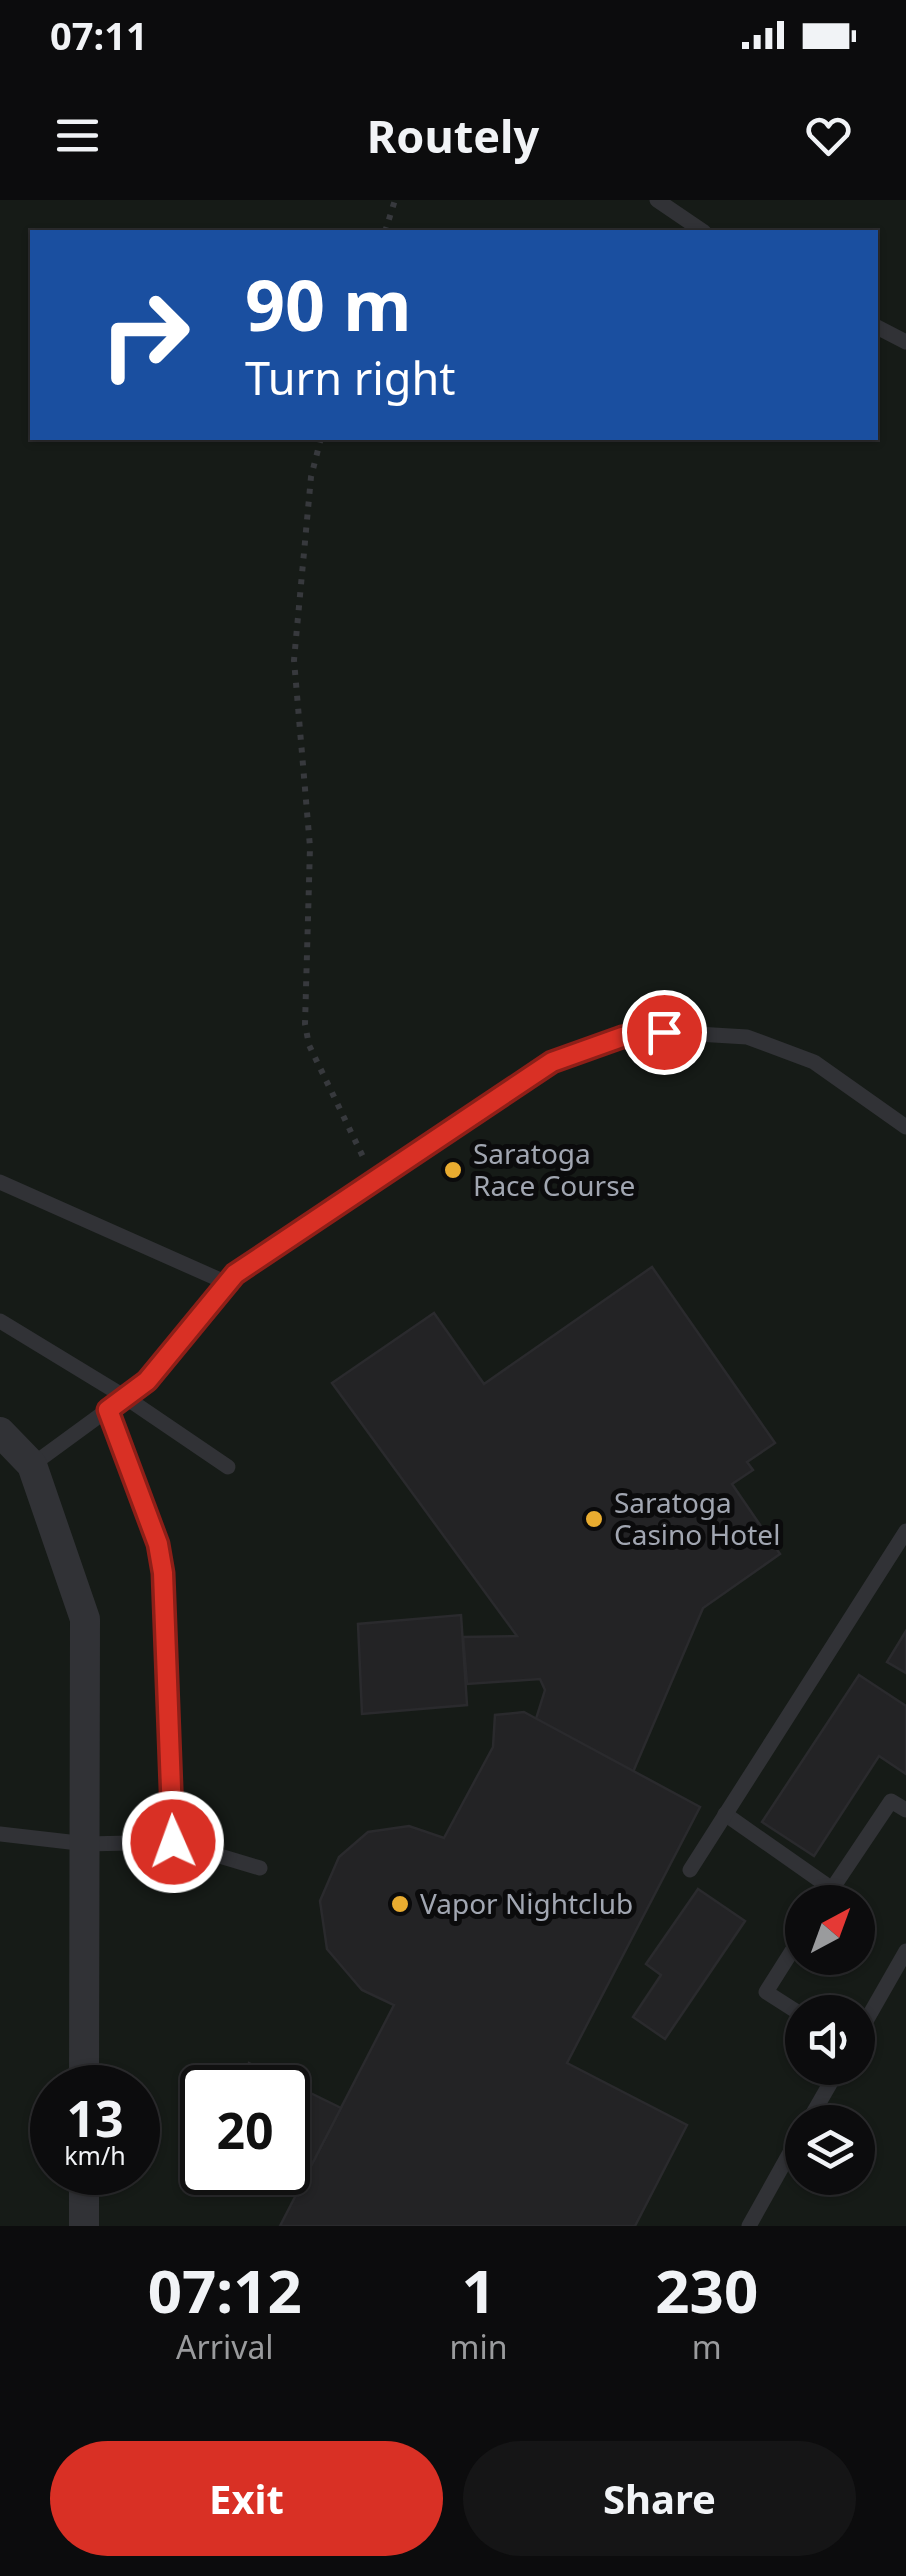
<!DOCTYPE html>
<html lang="en">
<head>
<meta charset="utf-8">
<style>
	:root { --surface:#0c0c0d; --page:#151516; --text:#f1f3f6; --muted:#9a9b9d; --line:#2c2c2e; --accent:#d93025 }
	body { margin:0; font-family:"Noto Sans",sans-serif; background:var(--page); color:var(--text); height:100vh; display:flex; flex-direction:column; font-size:38px; white-space:nowrap }
	* { box-sizing:border-box; margin:0 }
	p { font-size:32px; color:var(--muted) }
	.icon { flex:none; width:55px; height:55px; fill:none; stroke:currentColor; stroke-width:2; stroke-linecap:round; stroke-linejoin:round }
	.map { position:relative; height:2026px; overflow:hidden }
	.details { display:flex; flex-direction:column; background:var(--surface); flex:1 }
	.details>* { flex:none }
	.hud { position:absolute; left:30px; top:30px; width:848px; height:210px; border-radius:0px; box-shadow:0 2px 8px #0004,0 0 0 2px var(--line); background:#1a4fa0; color:#fff; overflow:hidden }
	.needle { width:65px; rotate:41deg }
	.controls { position:absolute; left:785px; top:1685px; display:grid; gap:20px }
	.controls a { display:grid; place-items:center; width:90px; height:90px; border-radius:50%; background:var(--surface); box-shadow:0 2px 8px #0004,0 0 0 2px var(--line); font-size:50px }
	.speed { position:absolute; left:30px; top:1865px; display:flex; gap:20px; font-size:50px; font-weight:700; text-align:center }
	.speed>* { display:grid; place-content:center; width:130px; height:130px; border-radius:50%; background:var(--surface); box-shadow:0 2px 8px #0004,0 0 0 2px var(--line); line-height:1 }
	.speed small { font-size:25px; font-weight:400 }
	.speed .limit { border:5px solid #111; border-radius:15px; background:#fff; color:#111 }
	.pin { position:absolute; display:grid; place-items:center; width:85px; height:85px; color:#fff; margin:-42px; border:5px solid #fff; border-radius:50%; box-shadow:0 2px 10px #0007 }
	.me { position:absolute; width:110px; margin:-55px; rotate:358deg; stroke-linejoin:round; filter:drop-shadow(0 0 8px #0008) }
	.turn { display:flex; align-items:center; gap:35px; height:210px; padding:0 50px; font-size:45px }
	.turn .icon { width:130px; height:130px; stroke-width:2.5 }
	.turn b { display:block; font-size:70px; line-height:85px }
	.eta { display:flex; justify-content:space-evenly; align-items:center; height:170px; text-align:center }
	.eta b { font-size:60px; font-weight:700; line-height:70px }
	.cta { display:flex; gap:20px; margin-top:auto; padding:20px 50px }
	.cta a { flex:1; height:115px; border-radius:60px; background:var(--accent); color:#fff; font-size:40px; font-weight:700; line-height:115px; text-align:center }
	.cta a+a { background:var(--page); color:var(--text) }
	.status { display:flex; justify-content:space-between; align-items:center; height:70px; padding:0 50px; background:var(--surface); direction:ltr }
	.status svg { height:28px; fill:currentColor }
	header { display:flex; justify-content:space-between; align-items:center; height:130px; padding:0 50px; background:var(--surface); font-size:45px; font-weight:700 }
	.map>svg:first-child { display:block }
	.green { fill:#161b17; fill-rule:evenodd }
	.building { fill:#232325; stroke:#2a2a2d; stroke-width:2.5 }
	.lines { fill:none; stroke-linecap:round; stroke-linejoin:round }
	.path { stroke:#37393d; stroke-width:6; stroke-dasharray:5 8; stroke-linecap:butt }
	.service { stroke:#313236; stroke-width:15 }
	.minor { stroke:#313236; stroke-width:30 }
	.route-casing { stroke:#8d1f18; stroke-width:25 }
	.route { stroke:#d93025; stroke-width:18 }
	.poi-dot { fill:#e9ac30; stroke:#0b0b0c; stroke-width:4 }
	.labels { text-anchor:middle; stroke-width:10; stroke-linejoin:round; paint-order:stroke }
	.poi-label { font-size:28px; fill:#a1a6b1; stroke:#0b0b0c; text-anchor:start }
</style>
</head>
<body>
<div class="status"><b>07:11</b><svg viewBox="0 0 49 12"><path d="M0 12V9h3v3zM5 12V6h3v6zM10 12V3h3v9zM15 12V0h3v12zM26 1h20v11H26zM47 4h2v5h-2z"/></svg></div>
<header><svg class="icon" aria-label="menu" viewBox="0 0 24 24"><path d="M4 6h16M4 12h16M4 18h16"/></svg>Routely<svg class="icon" aria-label="heart" viewBox="0 0 24 24"><path d="M12 20l-8-8c-3-5 5-10 8-4 3-6 11-1 8 4z"/></svg></header>
<div class="map">
<svg width="906" height="2026" viewBox="0 0 906 2026">
	<rect width="100%" height="100%" fill="#101011"/>
	<path class="green" d="M 0,0 L 906,0 L 906,2026 L 0,2026 ZM 32,32 L 875,32 L 875,238 L 32,238 ZM 802,1702 L 858,1702 L 858,1758 L 802,1758 ZM 802,1812 L 858,1812 L 858,1868 L 802,1868 ZM 52,1888 L 138,1888 L 138,1972 L 52,1972 ZM 202,1888 L 288,1888 L 288,1972 L 202,1972 ZM 802,1922 L 858,1922 L 858,1978 L 802,1978 Z"/>
	<g class="building">
		<path d="M 652,1067 L 775,1243 L 747,1262 L 753,1270 L 732,1284 L 780,1354 L 703,1408 L 633,1572 L 535,1522 L 545,1490 L 540,1479 L 467,1484 L 463,1437 L 517,1436 L 332,1183 L 434,1113 L 484,1184 Z"/>
		<path d="M 461,1415 L 467,1505 L 362,1514 L 358,1424 Z"/>
		<path d="M 906,1431 L 906,1473 L 887,1462 Z"/>
		<path d="M 859,1475 L 906,1506 L 906,1574 L 879,1556 L 814,1656 L 762,1622 Z"/>
		<path d="M 524,1512 L 700,1607 L 567,1863 L 687,1925 L 635,2026 L 280,2026 L 394,1805 L 362,1790 L 327,1749 L 320,1701 L 339,1657 L 368,1632 L 409,1626 L 444,1638 L 493,1547 L 495,1515 Z"/>
		<path d="M 698,1689 L 745,1721 L 665,1839 L 633,1817 L 661,1775 L 646,1764 Z"/>
		<path d="M 249,1863 L 341,1908 L 311,1966 L 288,1954 L 288,1888 L 235,1888 Z"/>
	</g>
	<g class="lines">
		<g class="path">
			<path d="M 385,32 L 395,0"/>
			<path d="M 321,238 L 311,277 L 294,460 L 310,647 L 305,824 L 309,845 L 365,961"/>
		</g>
		<g class="service">
			<path d="M 657,0 L 704,32"/>
			<path d="M 875,126 L 906,142"/>
			<path d="M 0,982 L 227,1083"/>
			<path d="M 0,1121 L 125,1197 L 147,1181 L 235,1074 L 523,880 L 582,849 L 623,837 L 664,832 L 747,837 L 814,862 L 906,927"/>
			<path d="M 108,1211 L 157,1344 L 163,1373 L 173,1642"/>
			<path d="M 32,1265 L 125,1197 L 228,1267"/>
			<path d="M 725,1614 L 832,1689 L 891,1601 L 906,1610"/>
			<path d="M 0,1634 L 87,1644 L 173,1642 L 260,1668"/>
			<path d="M 690,1670 L 906,1331"/>
			<path d="M 802,1735 L 766,1792 L 802,1815"/>
			<path d="M 858,1835 L 906,1751"/>
			<path d="M 808,1922 L 839,1868"/>
			<path d="M 749,2026 L 802,1931"/>
		</g>
		<g class="minor">
			<path d="M 0,1232 L 32,1265 L 85,1419 L 84,1888"/>
			<path d="M 84,1972 L 84,2026"/>
		</g>
	</g>
	<g class="lines">
		<g class="route-casing">
			<path id="route" d="M 173,1642 L 163,1373 L 158,1344 L 108,1210 L 147,1181 L 235,1074 L 552,862 L 622,837 L 664,832"/>
		</g>
		<use href="#route" class="route"/>
	</g>
	<g class="poi-dot">
		<circle cx="453" cy="970" r="10"/>
		<circle cx="594" cy="1319" r="10"/>
		<circle cx="400" cy="1704" r="10"/>
	</g>
	<g class="labels">
		<g class="poi-label">
			<text x="473" y="964">Saratoga<tspan x="473" dy="32">Race Course</tspan></text>
			<text x="614" y="1313">Saratoga<tspan x="614" dy="32">Casino Hotel</tspan></text>
			<text x="420" y="1714">Vapor Nightclub</text>
		</g>
	</g>
</svg>
<div class="controls">
<a><svg class="needle" viewBox="-14 -14 28 28"><path d="M0-13l5 13h-10z" fill="#e53935"/><path d="M0 13l5-13h-10z" fill="#9a9b9d"/></svg></a>
<a><svg class="icon" aria-label="sound" viewBox="0 0 24 24"><path d="M4 9h4l5-4v14l-5-4H4zM17 9q2 3 0 6"/></svg></a>
<a><svg class="icon" aria-label="layers" viewBox="0 0 24 24"><path d="M12 4l9 5-9 5-9-5zM3 14l9 5 9-5"/></svg></a>
</div>
<div class="speed"><div>13<small>km/h</small></div><div class="limit">20</div></div>
<div class="pin" style="left:664px;top:832px;background:#d93025"><svg class="icon" aria-label="arrive" viewBox="0 0 24 24"><path d="M6 21V4h12l-3 4 3 4H6"/></svg></div>
<svg class="me" style="left:173px;top:1642px" viewBox="-20 -20 40 40"><circle r="17" fill="#d93025" stroke="#fff" stroke-width="3"/><path d="M0-11L8 9 0 5-8 9z" fill="#fff"/></svg>
<div class="hud">
<div class="turn"><svg class="icon" aria-label="right" viewBox="0 0 24 24"><path d="M7 20v-9h11M14 6l5 5-5 5"/></svg><div><b>90 m</b>Turn right</div></div>
</div>
</div>
<section class="details">
<div class="eta">
<div><b>07:12</b><p>Arrival</p></div>
<div><b>1</b><p>min</p></div>
<div><b>230</b><p>m</p></div>
</div>
<div class="cta"><a>Exit</a><a>Share</a></div>
</section>
</body>
</html>
